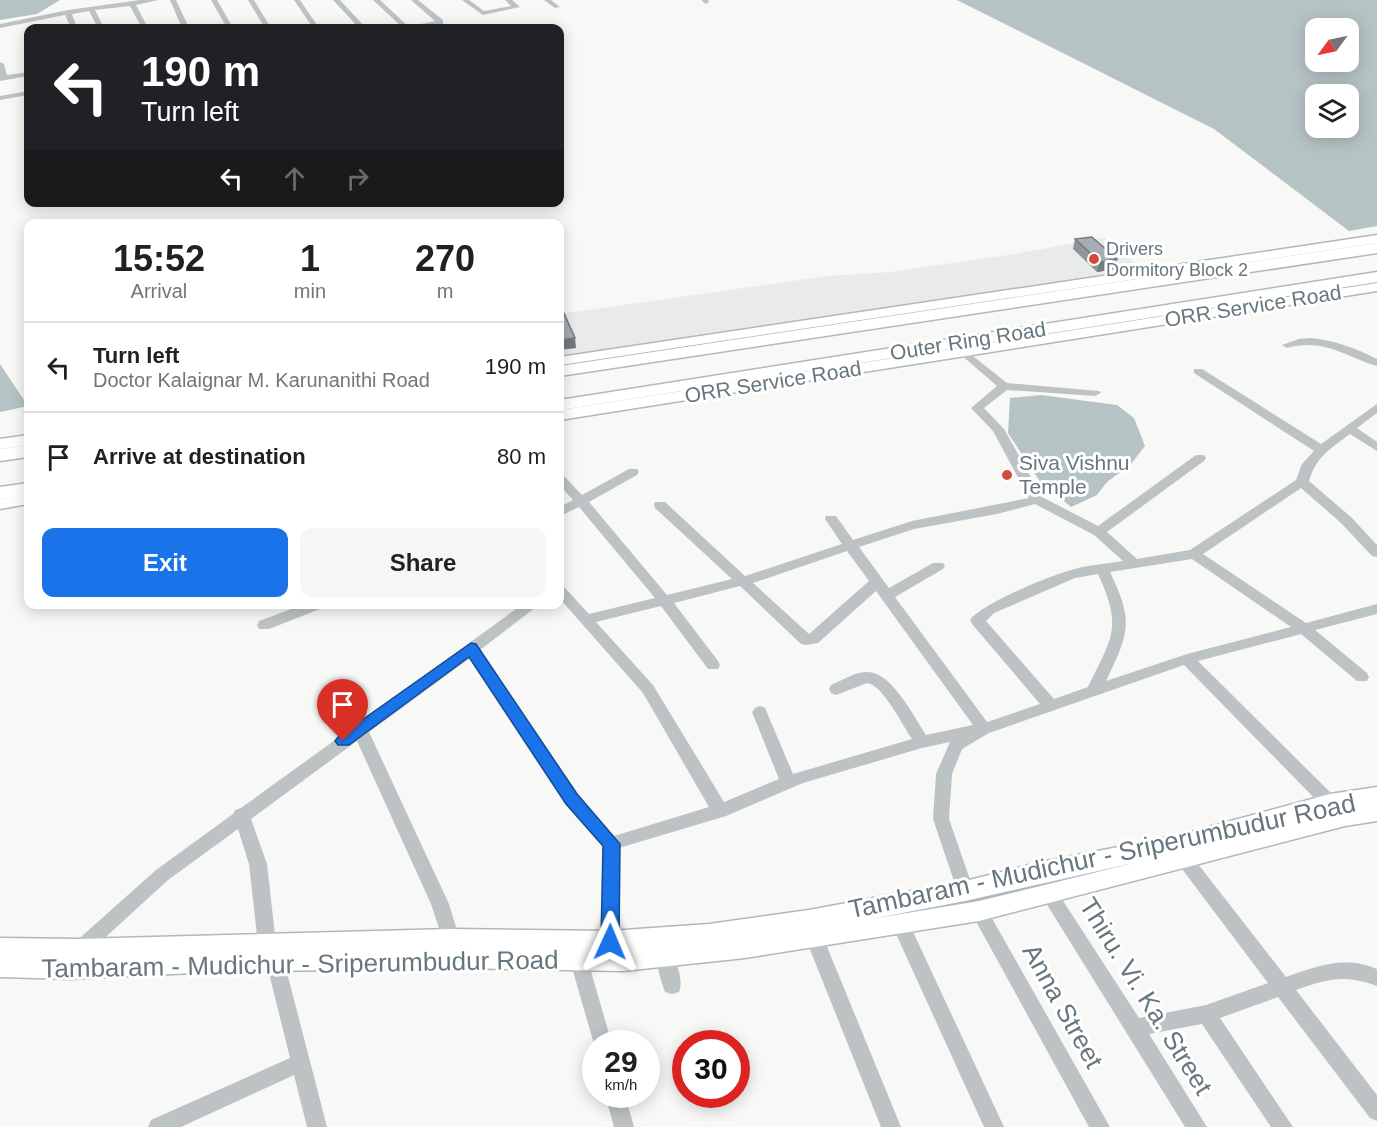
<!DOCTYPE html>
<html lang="en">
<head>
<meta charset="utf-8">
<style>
	:root { --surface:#fff; --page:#f6f6f6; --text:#202124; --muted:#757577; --line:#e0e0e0; --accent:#1a73e8 }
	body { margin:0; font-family:Arial,sans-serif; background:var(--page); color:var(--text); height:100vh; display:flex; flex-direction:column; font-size:22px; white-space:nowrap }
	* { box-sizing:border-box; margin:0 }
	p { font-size:20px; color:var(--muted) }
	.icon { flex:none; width:33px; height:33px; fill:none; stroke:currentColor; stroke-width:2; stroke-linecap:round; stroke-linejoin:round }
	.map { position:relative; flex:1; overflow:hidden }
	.sheet { position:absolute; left:24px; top:219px; width:540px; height:390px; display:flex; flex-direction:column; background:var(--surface); border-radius:12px; box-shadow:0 3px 15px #0003 }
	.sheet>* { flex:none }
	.banner { position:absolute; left:24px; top:24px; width:540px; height:183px; border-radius:12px; box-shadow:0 3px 15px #0003; background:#202124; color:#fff; overflow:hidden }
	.needle { width:39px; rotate:237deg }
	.buttons { position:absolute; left:1305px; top:18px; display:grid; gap:12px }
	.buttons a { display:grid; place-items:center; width:54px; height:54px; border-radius:12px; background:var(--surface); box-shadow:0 3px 15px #0003; font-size:30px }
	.speed { position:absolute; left:582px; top:1030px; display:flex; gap:12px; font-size:30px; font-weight:700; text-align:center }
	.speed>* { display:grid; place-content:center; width:78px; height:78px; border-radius:50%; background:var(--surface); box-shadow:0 3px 15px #0003; line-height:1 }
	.speed small { font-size:15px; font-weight:400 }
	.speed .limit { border:9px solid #d22; background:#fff; color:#111 }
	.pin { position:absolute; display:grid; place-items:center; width:51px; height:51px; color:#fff; margin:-62px -26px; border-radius:50% 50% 50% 0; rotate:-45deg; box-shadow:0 0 6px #0007 }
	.pin .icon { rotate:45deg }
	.me { position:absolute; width:66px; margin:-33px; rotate:1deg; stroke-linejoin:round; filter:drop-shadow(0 0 4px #0008) }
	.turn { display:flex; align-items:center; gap:21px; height:126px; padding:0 18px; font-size:27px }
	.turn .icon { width:78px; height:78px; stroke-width:2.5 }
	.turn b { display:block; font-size:42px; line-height:51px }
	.lanes { display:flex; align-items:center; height:57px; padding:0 18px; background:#0003; justify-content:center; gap:30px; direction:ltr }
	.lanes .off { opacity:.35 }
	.eta { display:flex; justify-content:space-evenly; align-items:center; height:102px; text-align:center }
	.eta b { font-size:36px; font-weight:600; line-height:42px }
	.cta { display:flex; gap:12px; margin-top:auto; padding:12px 18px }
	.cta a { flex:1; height:69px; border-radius:12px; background:var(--accent); color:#fff; font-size:24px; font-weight:600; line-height:69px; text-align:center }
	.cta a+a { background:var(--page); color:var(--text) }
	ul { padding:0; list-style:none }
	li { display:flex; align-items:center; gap:18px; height:90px; padding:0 18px; border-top:2px solid var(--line) }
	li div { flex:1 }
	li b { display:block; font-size:22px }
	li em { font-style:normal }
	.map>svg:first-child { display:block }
	.built { fill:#e9eaea }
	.water { fill:#b6c3c5; fill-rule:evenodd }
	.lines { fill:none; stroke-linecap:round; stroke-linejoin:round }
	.major-casing { stroke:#b1b7ba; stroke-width:3 }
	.highway-casing { stroke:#b3b8ba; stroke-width:3 }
	.minor { fill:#bdc3c5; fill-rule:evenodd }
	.major { fill:#fff; fill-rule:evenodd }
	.highway { fill:#fff; fill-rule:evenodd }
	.wall { fill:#8e969a }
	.shaded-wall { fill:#747a7d }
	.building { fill:#a5afb3; stroke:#747a7d; stroke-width:1.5 }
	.route { fill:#1a73e8; stroke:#114b97; stroke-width:1.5 }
	.poi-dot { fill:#d34b3c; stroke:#fff; stroke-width:2 }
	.labels { text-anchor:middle; stroke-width:6; stroke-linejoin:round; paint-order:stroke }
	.far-poi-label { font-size:18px; fill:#66777e; stroke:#fff; text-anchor:start }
	.street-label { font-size:21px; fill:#66777e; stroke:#fff }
	.poi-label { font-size:21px; fill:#66777e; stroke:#fff; text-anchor:start }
	.near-street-label { font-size:26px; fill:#66777e; stroke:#fff }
</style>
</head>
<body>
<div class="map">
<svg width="1377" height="1127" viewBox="0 0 1377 1127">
	<rect width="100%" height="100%" fill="#f8f8f6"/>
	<path class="built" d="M 1101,238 L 1106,238 L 1142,270 L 560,357 L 560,314 L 828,276 L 890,272 L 1015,254 Z"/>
	<g class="water">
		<path d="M 0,0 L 60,0 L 37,14 L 0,20 Z"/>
		<path d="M 957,0 L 1377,0 L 1377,226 L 1349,231 L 1214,129 ZM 1316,28 L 1348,28 L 1348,62 L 1316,62 ZM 1316,94 L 1348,94 L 1348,128 L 1316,128 Z"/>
		<path d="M 0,364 L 28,406 L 0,412 Z"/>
		<path d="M 1041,395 L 1117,405 L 1134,418 L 1145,446 L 1131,464 L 1107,482 L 1097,495 L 1071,507 L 1039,480 L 1008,433 L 1010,398 Z"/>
	</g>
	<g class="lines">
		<g class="major-casing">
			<g id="major">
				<path d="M 1377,235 L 1377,243 L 560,365 L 560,357 Z"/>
				<path d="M 1377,283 L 1377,291 L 560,420 L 560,410 Z"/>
				<path d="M 28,435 L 28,445 L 0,449 L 0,439 Z"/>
				<path d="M 28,494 L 28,504 L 0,509 L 0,499 Z"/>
				<path d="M 1377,787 L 1377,821 L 1345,826 L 979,921 L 745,958 L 623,971 L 459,968 L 214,972 L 70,979 L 0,977 L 0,938 L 79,939 L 451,929 L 610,931 L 709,924 L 809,910 L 965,881 L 1041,862 L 1175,836 L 1330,794 ZM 1138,862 L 979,901 L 871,919 L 965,901 Z"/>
			</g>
		</g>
		<g class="highway-casing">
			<g id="highway">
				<path d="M 1377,243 L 1377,253 L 560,376 L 560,366 Z"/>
				<path d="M 1377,272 L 1377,282 L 560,410 L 560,400 Z"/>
				<path d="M 28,445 L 28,457 L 0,461 L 0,449 Z"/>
				<path d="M 28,483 L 28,495 L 0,499 L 0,487 Z"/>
			</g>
		</g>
		<g class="minor">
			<path d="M 140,0 L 158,0 L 136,5 L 148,28 L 142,28 L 130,6 L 95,10 L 104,28 L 98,28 L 89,11 L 72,14 L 77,28 L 71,28 L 65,15 L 0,28 L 0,24 L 68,10 Z"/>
			<path d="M 170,0 L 176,0 L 189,28 L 182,28 Z"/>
			<path d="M 211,0 L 217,0 L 233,28 L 227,28 Z"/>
			<path d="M 248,0 L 254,0 L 271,28 L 265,28 Z"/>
			<path d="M 294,0 L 300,0 L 319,28 L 313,28 Z"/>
			<path d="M 333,0 L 340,0 L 366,28 L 359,28 Z"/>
			<path d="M 373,0 L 380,0 L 410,28 L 403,28 Z"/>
			<path d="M 411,0 L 418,0 L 443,20 L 443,24 L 412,28 L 412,26 L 435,21 Z"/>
			<path d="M 462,0 L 469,0 L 484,11 L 511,6 L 505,0 L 512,0 L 520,7 L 483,15 Z"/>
			<path d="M 544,0 L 551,0 L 560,7 L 555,8 Z"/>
			<path d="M 701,0 L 708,0 L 709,2 L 706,4 Z"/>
			<path d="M 0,62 L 4,64 L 7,75 L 28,72 L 28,76 L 0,81 Z"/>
			<path d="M 28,91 L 28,95 L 0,100 L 0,96 Z"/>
			<path d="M 1310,338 C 1334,340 1355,348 1377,359 L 1377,366 C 1342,356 1326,338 1287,348 L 1282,345 L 1299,339 Z"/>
			<path d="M 964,349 L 1007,383 L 1099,391 L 1101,393 L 1095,396 L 1007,390 L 984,408 L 1004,429 L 1042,497 L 1098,526 L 1196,455 L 1204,455 L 1206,458 L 1204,461 L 1107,532 L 1137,559 L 1190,550 L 1296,480 L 1302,464 L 1314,451 L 1194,373 L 1194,369 L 1202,369 L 1321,444 L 1377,404 L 1377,413 L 1357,428 L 1377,442 L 1377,451 L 1350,434 C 1330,449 1316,457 1309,481 L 1351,517 L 1377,545 L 1377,557 L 1372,556 L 1341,523 L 1301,488 L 1203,554 L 1306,623 L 1377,604 L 1377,614 L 1315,630 L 1367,673 L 1369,677 L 1367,681 L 1357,681 L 1301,634 L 1198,661 L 1336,798 L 1338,803 L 1336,808 L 1330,810 L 1324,808 L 1184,665 L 989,733 L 962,749 L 952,774 L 949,819 L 974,891 L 971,896 L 965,898 L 959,896 L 933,819 L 936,774 L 950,742 L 922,748 L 803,783 L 726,816 L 619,848 L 619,942 L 616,948 L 610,950 L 604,948 L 601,942 L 603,846 L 566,804 L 470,658 L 369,732 L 449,904 L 460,940 L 457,946 L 451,948 L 445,946 L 431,904 L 357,741 L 251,819 L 267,864 L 276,944 L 273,950 L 267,952 L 261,950 L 258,944 L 249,864 L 238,829 L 168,880 L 85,956 L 79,958 L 73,956 L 70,950 L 73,944 L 156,870 L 233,814 L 235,810 L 241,808 L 523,604 L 540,604 L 480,650 L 578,794 L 614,836 L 709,807 L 643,693 L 560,599 L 560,586 L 565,588 L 589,614 L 655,598 L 579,507 L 560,516 L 560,507 L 573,500 L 560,486 L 560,475 L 564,476 L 582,495 L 629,469 L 637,469 L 639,472 L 637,475 L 589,502 L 667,595 L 732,579 L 655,508 L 654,505 L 655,502 L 665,502 L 745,576 L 842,544 L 825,519 L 826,516 L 836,516 L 853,540 L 912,521 L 1029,498 L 993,431 L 971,408 L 997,386 L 960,354 L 959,352 ZM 1035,504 L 1094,535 L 1123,561 C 1105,564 1085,565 1068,571 C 1047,577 981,604 970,620 L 972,624 L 1040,704 L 987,722 L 895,597 L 943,569 L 945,566 L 943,563 L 933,563 L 889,588 L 859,547 L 914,529 L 997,514 ZM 847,551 L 869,581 L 809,634 L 753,583 ZM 1192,559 L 1291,627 L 1187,654 L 1106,681 C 1129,633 1134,622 1110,572 ZM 1098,574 C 1123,628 1112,637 1088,687 L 1054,699 L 986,621 L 994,613 L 1075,578 ZM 740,586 L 801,644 L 806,645 L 818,643 L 876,591 L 973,725 L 926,735 C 914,717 891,670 866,672 C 855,672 841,681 831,685 L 829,689 L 831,693 L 836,695 L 867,683 C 882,684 903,726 912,739 L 793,774 L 765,708 L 760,706 L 755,708 L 752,712 L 779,779 L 724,802 L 653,685 L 596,622 L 661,606 L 708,669 L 718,669 L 720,665 L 718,661 L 674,603 Z"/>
			<path d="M 305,604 L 327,604 L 325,607 L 269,629 L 259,629 L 257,625 L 259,621 Z"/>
			<path d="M 1185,853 L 1191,855 L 1286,977 C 1317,966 1345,955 1377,969 L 1377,986 C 1344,974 1328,979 1296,990 L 1377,1095 L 1377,1121 L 1370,1118 L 1278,997 L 1220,1018 L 1293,1127 L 1271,1127 L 1202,1024 L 1149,1034 L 1207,1127 L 1185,1127 L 1041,895 L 1044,890 L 1050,887 L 1056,890 L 1139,1018 L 1206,1005 L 1268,983 L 1179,865 L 1176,860 L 1179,855 Z"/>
			<path d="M 979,903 L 985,906 L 1110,1127 L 1089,1127 L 973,916 L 970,911 L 973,906 Z"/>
			<path d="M 901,917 L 907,919 L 1004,1127 L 984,1127 L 892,925 L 895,919 Z"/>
			<path d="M 814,929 L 820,931 L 823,937 L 901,1127 L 881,1127 L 805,937 L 808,931 Z"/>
			<path d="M 665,948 L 671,950 C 676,961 684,981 679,992 L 672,994 L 665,992 C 661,981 654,961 659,950 Z"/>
			<path d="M 275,953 L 281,955 L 284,961 L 327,1127 L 307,1127 L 294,1075 L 181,1127 L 148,1127 L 151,1120 L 290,1058 L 266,961 L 269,955 Z"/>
			<path d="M 579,953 L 585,955 L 588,961 L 612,1044 L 596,1044 L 596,1051 L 570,961 L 573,955 Z"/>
			<path d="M 605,1095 L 625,1095 L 634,1127 L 614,1127 Z"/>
		</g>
		<use href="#major" class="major"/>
		<use href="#highway" class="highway"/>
	</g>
	<path class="wall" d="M 1075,239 L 1117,259 L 1115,269 L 1097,272 L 1073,249 Z"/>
	<g class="shaded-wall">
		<path d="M 1117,259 L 1115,269 L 1097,272 L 1100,262 Z"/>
		<path d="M 575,338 L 576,348 L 560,350 L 560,340 Z"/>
	</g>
	<g class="building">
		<path d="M 1092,237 L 1117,259 L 1100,262 L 1075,239 Z"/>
		<path d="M 560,311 L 563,311 L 575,338 L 560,340 Z"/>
	</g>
	<path class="route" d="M 471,643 L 476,644 L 577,794 L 620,844 L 619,942 L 617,948 L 610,950 L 604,948 L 601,942 L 603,846 L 566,804 L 469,657 L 349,745 L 338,745 L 335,741 L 338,737 Z"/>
	<g class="poi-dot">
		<circle cx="1094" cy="259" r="6"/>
		<circle cx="1007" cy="475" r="6"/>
	</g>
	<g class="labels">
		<g class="far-poi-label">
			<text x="1106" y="255">Drivers<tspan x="1106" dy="21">Dormitory Block 2</tspan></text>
		</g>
		<g class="street-label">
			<text transform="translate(1253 306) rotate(-9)" y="7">ORR Service Road</text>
			<text transform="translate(968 341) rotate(-9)" y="7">Outer Ring Road</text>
			<text transform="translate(773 382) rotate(-9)" y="7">ORR Service Road</text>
		</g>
		<g class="poi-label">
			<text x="1019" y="470">Siva Vishnu<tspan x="1019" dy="24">Temple</tspan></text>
		</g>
		<g class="near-street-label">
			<text transform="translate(1102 856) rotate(-12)" y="9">Tambaram - Mudichur - Sriperumbudur Road</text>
			<text transform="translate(300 964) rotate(-1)" y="9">Tambaram - Mudichur - Sriperumbudur Road</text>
			<text transform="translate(1146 996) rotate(58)" y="9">Thiru. Vi. Ka. Street</text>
			<text transform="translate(1063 1006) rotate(61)" y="9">Anna Street</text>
		</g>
	</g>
</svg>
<div class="buttons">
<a><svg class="needle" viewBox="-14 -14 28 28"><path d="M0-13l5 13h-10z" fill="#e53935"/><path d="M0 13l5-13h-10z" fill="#757577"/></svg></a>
<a><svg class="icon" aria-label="layers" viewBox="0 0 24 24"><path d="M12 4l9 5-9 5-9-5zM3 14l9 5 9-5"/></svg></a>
</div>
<div class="speed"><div>29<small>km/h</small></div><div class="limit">30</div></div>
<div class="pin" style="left:343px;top:741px;background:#d93025"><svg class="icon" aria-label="arrive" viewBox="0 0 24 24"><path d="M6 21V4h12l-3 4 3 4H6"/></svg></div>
<svg class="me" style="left:610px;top:942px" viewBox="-20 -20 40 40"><path d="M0-17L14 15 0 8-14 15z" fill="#1a73e8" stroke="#fff" stroke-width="4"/></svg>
<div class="banner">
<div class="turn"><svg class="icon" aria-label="left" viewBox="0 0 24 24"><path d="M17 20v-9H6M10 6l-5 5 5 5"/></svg><div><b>190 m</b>Turn left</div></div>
<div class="lanes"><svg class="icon" aria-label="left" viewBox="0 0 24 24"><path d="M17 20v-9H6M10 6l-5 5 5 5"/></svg><svg class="icon off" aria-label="ahead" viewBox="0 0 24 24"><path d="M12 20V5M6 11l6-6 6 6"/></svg><svg class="icon off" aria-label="right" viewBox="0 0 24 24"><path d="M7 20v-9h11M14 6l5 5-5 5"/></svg></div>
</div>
<section class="sheet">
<div class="eta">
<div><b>15:52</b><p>Arrival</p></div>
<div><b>1</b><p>min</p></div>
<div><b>270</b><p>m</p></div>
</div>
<ul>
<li><svg class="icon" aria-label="left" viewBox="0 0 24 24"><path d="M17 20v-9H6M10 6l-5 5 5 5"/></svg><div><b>Turn left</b><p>Doctor Kalaignar M. Karunanithi Road</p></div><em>190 m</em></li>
<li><svg class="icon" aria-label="arrive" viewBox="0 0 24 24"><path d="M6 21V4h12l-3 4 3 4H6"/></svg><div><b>Arrive at destination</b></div><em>80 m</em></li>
</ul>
<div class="cta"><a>Exit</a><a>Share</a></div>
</section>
</div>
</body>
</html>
